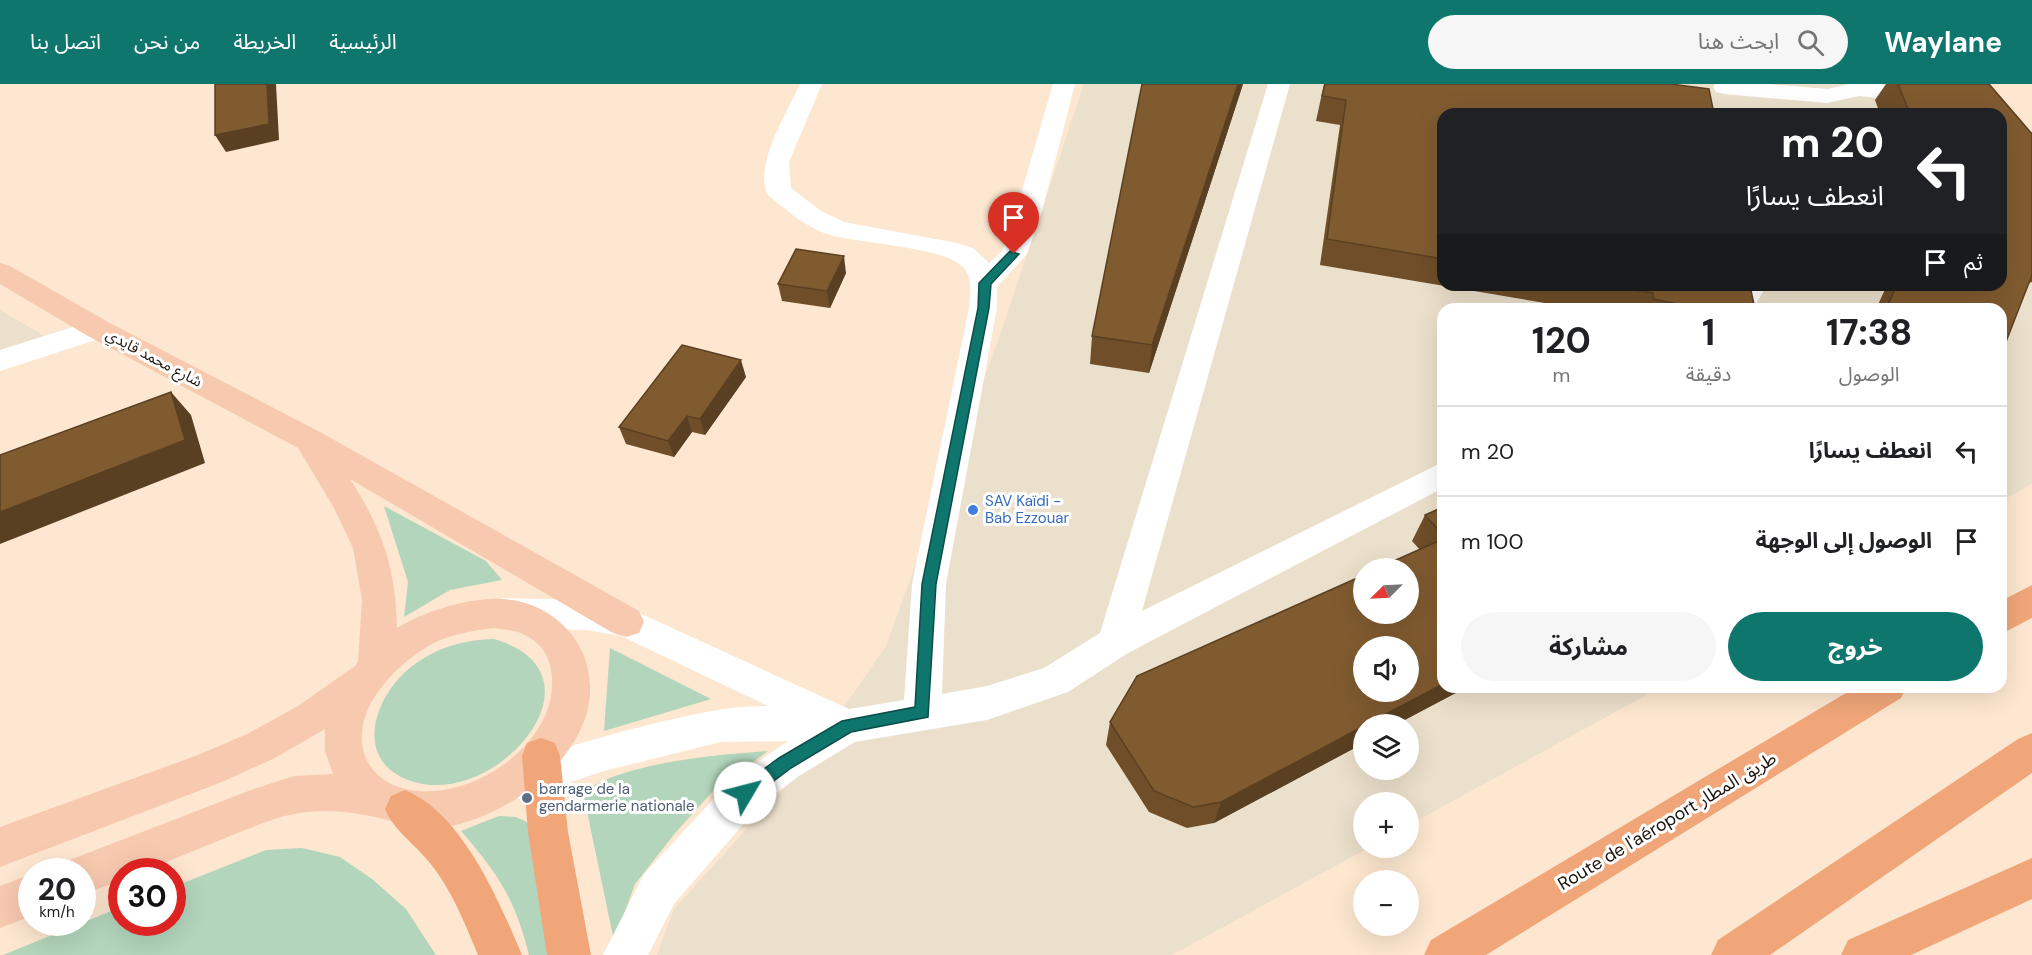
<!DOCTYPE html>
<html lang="ar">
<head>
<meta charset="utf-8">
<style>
	:root { --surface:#fff; --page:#f6f6f6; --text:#202124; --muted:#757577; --line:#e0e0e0; --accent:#0f766e }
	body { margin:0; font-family:"DM Sans","Noto Sans Arabic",sans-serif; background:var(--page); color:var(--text); direction:rtl; height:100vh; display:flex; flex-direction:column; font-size:22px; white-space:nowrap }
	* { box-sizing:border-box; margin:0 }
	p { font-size:20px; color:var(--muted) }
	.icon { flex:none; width:33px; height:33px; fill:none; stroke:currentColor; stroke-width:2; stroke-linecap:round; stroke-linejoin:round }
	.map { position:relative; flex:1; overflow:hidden; direction:ltr }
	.details { position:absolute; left:1437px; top:219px; width:570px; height:390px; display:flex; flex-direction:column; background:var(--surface); border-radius:18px; box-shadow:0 6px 24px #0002; direction:rtl }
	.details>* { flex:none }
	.top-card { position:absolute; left:1437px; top:24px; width:570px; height:183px; border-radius:18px; box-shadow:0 6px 24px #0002; direction:rtl; background:#202124; color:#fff; overflow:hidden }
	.needle { width:39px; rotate:246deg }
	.fabs { position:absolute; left:1353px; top:474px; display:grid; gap:12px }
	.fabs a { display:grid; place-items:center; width:66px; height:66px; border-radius:50%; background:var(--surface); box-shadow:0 6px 24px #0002; font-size:30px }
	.speed { position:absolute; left:18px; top:774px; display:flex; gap:12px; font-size:30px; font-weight:700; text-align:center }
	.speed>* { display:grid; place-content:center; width:78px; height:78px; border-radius:50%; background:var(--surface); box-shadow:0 6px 24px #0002; line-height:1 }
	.speed small { font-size:15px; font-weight:400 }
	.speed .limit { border:9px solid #d22; background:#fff; color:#111 }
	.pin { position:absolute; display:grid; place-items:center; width:51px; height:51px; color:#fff; margin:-62px -26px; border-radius:50% 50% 50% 0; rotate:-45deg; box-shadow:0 0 6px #0007 }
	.pin .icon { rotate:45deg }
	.me { position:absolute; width:66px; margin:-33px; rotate:53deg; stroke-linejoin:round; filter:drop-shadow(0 0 4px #0008) }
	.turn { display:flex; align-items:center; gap:21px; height:126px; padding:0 24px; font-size:27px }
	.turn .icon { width:78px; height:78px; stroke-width:2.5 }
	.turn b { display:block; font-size:42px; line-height:51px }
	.then { display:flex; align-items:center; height:57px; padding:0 24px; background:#0003; gap:12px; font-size:22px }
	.eta { display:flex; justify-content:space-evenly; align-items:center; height:102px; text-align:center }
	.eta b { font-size:36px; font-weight:700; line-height:42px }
	.primary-button { display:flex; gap:12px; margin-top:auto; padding:12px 24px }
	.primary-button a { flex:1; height:69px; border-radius:36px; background:var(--accent); color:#fff; font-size:24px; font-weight:700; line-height:69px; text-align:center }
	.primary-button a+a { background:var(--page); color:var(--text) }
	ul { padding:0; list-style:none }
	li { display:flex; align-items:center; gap:18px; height:90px; padding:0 24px; border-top:2px solid var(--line) }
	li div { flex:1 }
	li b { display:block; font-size:22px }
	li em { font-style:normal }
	header { display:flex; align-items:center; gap:36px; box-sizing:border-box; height:84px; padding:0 30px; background:var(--accent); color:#fff }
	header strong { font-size:28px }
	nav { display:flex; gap:33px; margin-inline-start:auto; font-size:21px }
	.search { width:420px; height:54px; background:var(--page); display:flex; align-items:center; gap:15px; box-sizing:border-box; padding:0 21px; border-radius:33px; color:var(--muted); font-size:22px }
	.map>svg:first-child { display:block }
	.industrial { fill:#ebe0cb; fill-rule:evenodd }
	.green { fill:#b3d5bc }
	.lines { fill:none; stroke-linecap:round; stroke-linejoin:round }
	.minor { fill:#fff; fill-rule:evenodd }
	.major { fill:#f7caaf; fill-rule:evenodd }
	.highway { fill:#f1a67a; fill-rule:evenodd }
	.wall { fill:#6f4e29 }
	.shaded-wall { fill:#5a4022 }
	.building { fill:#815b30; stroke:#5a4022; stroke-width:1.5; fill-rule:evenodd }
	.route { fill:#0f766e; stroke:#0a4d48; stroke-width:1.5 }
	.shop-dot { fill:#3f7fe0; stroke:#fff; stroke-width:2 }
	.service-dot { fill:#5c6f8a; stroke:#fff; stroke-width:2 }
	.labels { text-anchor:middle; stroke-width:6; stroke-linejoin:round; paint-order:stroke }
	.street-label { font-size:15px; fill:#1c150d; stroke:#fff }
	.shop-label { font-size:15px; fill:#366cbe; stroke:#fff; text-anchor:start }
	.service-label { font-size:15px; fill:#4e5e75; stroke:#fff; text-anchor:start }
	.near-street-label { font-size:18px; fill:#1c150d; stroke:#fff }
</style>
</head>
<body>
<header>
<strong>Waylane</strong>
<div class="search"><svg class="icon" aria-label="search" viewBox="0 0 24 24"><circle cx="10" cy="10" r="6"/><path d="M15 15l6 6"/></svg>ابحث هنا</div>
<nav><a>الرئيسية</a><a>الخريطة</a><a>من نحن</a><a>اتصل بنا</a></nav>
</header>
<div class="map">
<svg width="2032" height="871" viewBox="0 0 2032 871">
	<rect width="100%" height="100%" fill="#fde7d0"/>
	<g class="industrial">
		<path d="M 1084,0 L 1950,0 L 1991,30 L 1443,30 L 1443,201 L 2001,201 L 2032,61 L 2032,400 L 2001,417 L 2001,225 L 1443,225 L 1443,603 L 1661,603 L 1409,741 L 1408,718 L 1364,718 L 1364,764 L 1368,764 L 1172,871 L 657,871 L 674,825 L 803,683 L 886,562 L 1000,251 ZM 1364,484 L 1408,484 L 1408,530 L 1364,530 ZM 1364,562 L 1408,562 L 1408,608 L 1364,608 ZM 1364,640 L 1408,640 L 1408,686 L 1364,686 Z"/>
		<path d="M 0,226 L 53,257 L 0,274 Z"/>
	</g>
	<g class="green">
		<path d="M 384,422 L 486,477 L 502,496 L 450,506 L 404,533 L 408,498 Z"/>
		<path d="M 494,555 C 612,589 499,723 414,698 C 347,678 376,603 421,576 C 444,561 467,556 494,555 Z"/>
		<path d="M 610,564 L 711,615 L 604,647 Z"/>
		<path d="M 768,667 L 714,706 L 676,748 L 635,800 L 614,857 L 583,708 C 626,678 715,671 768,667 Z"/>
		<path d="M 499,732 L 516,733 L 531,740 L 550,871 L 529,871 C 515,815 499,791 461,747 Z"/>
		<path d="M 302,764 L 340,773 L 372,795 L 406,825 L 436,871 L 3,871 L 121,823 L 122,838 L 172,838 L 173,803 L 266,766 Z"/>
	</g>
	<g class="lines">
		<g class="minor">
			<path d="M 800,0 L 822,0 L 789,78 L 791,104 L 821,127 L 844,138 L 957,159 L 973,164 L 989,179 L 1002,167 L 1016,127 L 1053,0 L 1075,0 L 1042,127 L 1027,170 L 997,203 L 997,224 L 946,500 L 942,610 L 987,602 L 1044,584 L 1100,549 L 1268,0 L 1290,0 L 1142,527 L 1443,378 L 1443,404 L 1128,569 L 1068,608 L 987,636 L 855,658 L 799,692 L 759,722 L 674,820 L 648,871 L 603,871 L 644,790 L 731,696 L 788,657 L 721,658 L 604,687 L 520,715 L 506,710 L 500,697 L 506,684 C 556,665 608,651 660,638 C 696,630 730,621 768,622 L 621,552 L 587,546 L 502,544 L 490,539 L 484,529 L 490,519 L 502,514 L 587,516 L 626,523 L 849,625 L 904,616 L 912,500 L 969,224 C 970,212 973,194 964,184 C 945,162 858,160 827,150 C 805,143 787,126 769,112 C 751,86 788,26 800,0 Z"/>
			<path d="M 1715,0 L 1769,0 L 1827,5 L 1850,0 L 1877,0 L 1991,12 L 1999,14 L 2012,30 L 2008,35 L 2001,37 L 2001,30 L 1988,30 L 1984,25 L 1859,12 L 1827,19 L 1724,10 L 1716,8 L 1713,3 Z"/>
			<path d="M 1739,201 L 1767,201 L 1753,225 L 1725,225 Z"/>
			<path d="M 98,235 L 108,238 L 112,245 L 108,252 L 0,287 L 0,266 Z"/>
		</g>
		<g class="major">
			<path d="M 0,179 L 10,182 L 108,238 L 320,348 L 639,527 L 644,538 L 639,549 L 626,553 L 613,549 L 350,395 C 382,444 396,485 397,544 C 424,528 460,516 492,515 C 546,512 593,554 590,609 C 587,681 491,746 424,745 C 408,744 395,738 380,734 C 352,728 323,724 295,730 C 275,733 254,743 235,750 C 204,763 173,775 142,788 L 122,788 L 122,796 L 82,811 L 82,788 L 63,788 L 67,777 L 251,706 L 294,692 L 333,690 L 325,667 L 325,645 L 275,674 L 222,698 L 0,783 L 0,743 L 198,671 L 247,650 L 298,622 L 355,582 L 358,578 L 362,516 L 353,464 L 334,424 L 298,364 L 88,252 L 0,200 ZM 494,544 C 504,546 516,546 525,551 C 543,560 551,575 552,594 C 556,658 479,712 418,707 C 372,703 349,666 369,623 C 381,599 403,578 425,564 C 446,551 470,547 494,544 Z"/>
			<path d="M 32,790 L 32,832 L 0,844 L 0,802 Z"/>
		</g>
		<g class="highway">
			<path d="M 2032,501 L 2032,534 L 2001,550 L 2001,517 Z"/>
			<path d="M 1856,603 L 1906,603 L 1901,614 L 1486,871 L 1424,871 L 1431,856 Z"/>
			<path d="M 2032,649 L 2032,689 L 1770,871 L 1711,871 L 1718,856 L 2018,655 Z"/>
			<path d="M 541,654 L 555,659 L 560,672 L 568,748 L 591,871 L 547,871 L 528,748 L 522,672 L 527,659 Z"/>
			<path d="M 405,706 C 462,729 499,817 522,871 L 478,871 C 465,840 452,806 430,779 C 415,760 395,748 385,725 L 391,712 Z"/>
			<path d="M 2032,774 L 2032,815 L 1911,871 L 1841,871 L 1848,856 Z"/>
		</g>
	</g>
	<g class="wall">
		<path d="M 1243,0 L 1149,289 L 1090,280 L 1092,252 Z"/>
		<path d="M 1324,0 L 1671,0 L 1443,30 L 1443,201 L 1740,201 L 1755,225 L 1580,225 L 1320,181 L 1340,41 L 1316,37 Z"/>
		<path d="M 1886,0 L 1989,0 L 2032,50 L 2032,198 L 2029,199 L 2001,269 L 2001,225 L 1876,225 L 1887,201 L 2001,201 L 2001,30 L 1880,30 L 1875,16 Z"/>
		<path d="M 846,189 L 830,224 L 782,217 L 778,200 Z"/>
		<path d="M 746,293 L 705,351 L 692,348 L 674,373 L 626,360 L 619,343 Z"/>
		<path d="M 1443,423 L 1443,603 L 1467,603 L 1397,640 L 1364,640 L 1364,659 L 1214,739 L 1187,744 L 1149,728 L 1106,661 L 1110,638 L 1420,466 L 1412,457 L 1425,431 Z"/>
	</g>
	<g class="shaded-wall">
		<path d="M 267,0 L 276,0 L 279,56 L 226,68 L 215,51 Z"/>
		<path d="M 1238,0 L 1243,0 L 1149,289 L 1152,261 Z"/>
		<path d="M 844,172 L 846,189 L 830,224 L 827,207 Z"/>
		<path d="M 741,276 L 746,293 L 705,351 L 700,335 Z"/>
		<path d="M 171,308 L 191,331 L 205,379 L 0,460 L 0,428 Z"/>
		<path d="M 687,332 L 692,348 L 674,373 L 668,357 Z"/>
		<path d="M 1443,600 L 1443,603 L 1467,603 L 1397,640 L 1367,640 Z"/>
		<path d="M 1364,642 L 1364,659 L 1214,739 L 1221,718 Z"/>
	</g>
	<g class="building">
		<path d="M 215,0 L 267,0 L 269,40 L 215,51 Z"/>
		<path d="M 1142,0 L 1238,0 L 1152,261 L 1092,252 Z"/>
		<path d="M 1325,0 L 1671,0 L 1709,5 L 1714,30 L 1443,30 L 1443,175 L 1327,155 L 1346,16 L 1322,12 Z"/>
		<path d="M 1898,0 L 1989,0 L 2032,50 L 2032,191 L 2002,268 L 2001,225 L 1886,225 L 1897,201 L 2001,201 L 2001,30 L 1910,30 Z"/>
		<path d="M 796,165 L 844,172 L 827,207 L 778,200 Z"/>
		<path d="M 1602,201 L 1740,201 L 1750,202 L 1755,225 L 1689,225 L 1683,221 L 1653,215 L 1653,209 Z"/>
		<path d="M 682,261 L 741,276 L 700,335 L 687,332 L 668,357 L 619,343 Z"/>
		<path d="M 171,308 L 185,356 L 0,428 L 0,371 Z"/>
		<path d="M 1443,423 L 1443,451 L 1425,431 Z"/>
		<path d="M 1443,455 L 1443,600 L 1367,640 L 1364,640 L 1364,642 L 1221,718 L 1193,723 L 1154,707 L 1110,638 L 1137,592 L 1364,491 L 1364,530 L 1408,530 L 1408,484 L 1378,484 ZM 1364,562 L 1408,562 L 1408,608 L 1364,608 Z"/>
	</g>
	<path class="route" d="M 1010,167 L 1019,170 L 991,200 L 989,224 L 936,500 L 928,633 L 851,648 L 791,684 L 751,714 L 745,716 L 739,714 L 737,709 L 739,703 L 779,674 L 842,637 L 915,623 L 922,500 L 978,224 L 979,199 Z"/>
	<circle class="shop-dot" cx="973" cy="426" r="6"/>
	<circle class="service-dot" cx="527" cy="714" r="6"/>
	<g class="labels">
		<g class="street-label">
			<text transform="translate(154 274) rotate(28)" y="5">شارع محمد قايدي</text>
		</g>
		<g class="shop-label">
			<text x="985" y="422">SAV Kaïdi -<tspan x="985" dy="17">Bab Ezzouar</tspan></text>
		</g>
		<g class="service-label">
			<text x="539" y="710">barrage de la<tspan x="539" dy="17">gendarmerie nationale</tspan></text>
		</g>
		<g class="near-street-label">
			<text transform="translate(1667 737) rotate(-31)" y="6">Route de l'aéroport طريق المطار</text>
		</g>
	</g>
</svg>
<div class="fabs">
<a><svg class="needle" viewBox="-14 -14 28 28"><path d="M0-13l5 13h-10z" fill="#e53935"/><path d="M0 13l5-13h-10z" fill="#757577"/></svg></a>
<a><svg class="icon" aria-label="sound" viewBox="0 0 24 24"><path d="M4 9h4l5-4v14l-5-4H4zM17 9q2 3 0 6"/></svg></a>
<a><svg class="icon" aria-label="layers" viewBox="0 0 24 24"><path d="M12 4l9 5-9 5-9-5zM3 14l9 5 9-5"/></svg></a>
<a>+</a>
<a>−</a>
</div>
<div class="speed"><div>20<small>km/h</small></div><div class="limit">30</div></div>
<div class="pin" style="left:1014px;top:170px;background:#d93025"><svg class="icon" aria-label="arrive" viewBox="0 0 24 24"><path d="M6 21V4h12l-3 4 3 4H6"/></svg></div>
<svg class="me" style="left:745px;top:709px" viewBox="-20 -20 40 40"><circle r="19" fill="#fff"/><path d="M0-13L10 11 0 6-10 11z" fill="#0f766e"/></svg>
<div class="top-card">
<div class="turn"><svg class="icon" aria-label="left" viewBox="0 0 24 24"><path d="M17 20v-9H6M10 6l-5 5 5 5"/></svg><div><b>20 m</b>انعطف يسارًا</div></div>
<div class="then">ثم<svg class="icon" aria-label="arrive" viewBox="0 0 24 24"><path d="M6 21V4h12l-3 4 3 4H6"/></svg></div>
</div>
<section class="details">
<div class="eta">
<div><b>17:38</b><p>الوصول</p></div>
<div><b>1</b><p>دقيقة</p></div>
<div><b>120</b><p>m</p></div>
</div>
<ul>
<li><svg class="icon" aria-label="left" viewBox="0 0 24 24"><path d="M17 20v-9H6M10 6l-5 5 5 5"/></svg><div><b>انعطف يسارًا</b></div><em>20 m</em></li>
<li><svg class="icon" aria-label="arrive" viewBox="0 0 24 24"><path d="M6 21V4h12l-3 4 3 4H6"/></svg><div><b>الوصول إلى الوجهة</b></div><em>100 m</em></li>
</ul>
<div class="primary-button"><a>خروج</a><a>مشاركة</a></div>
</section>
</div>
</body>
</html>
